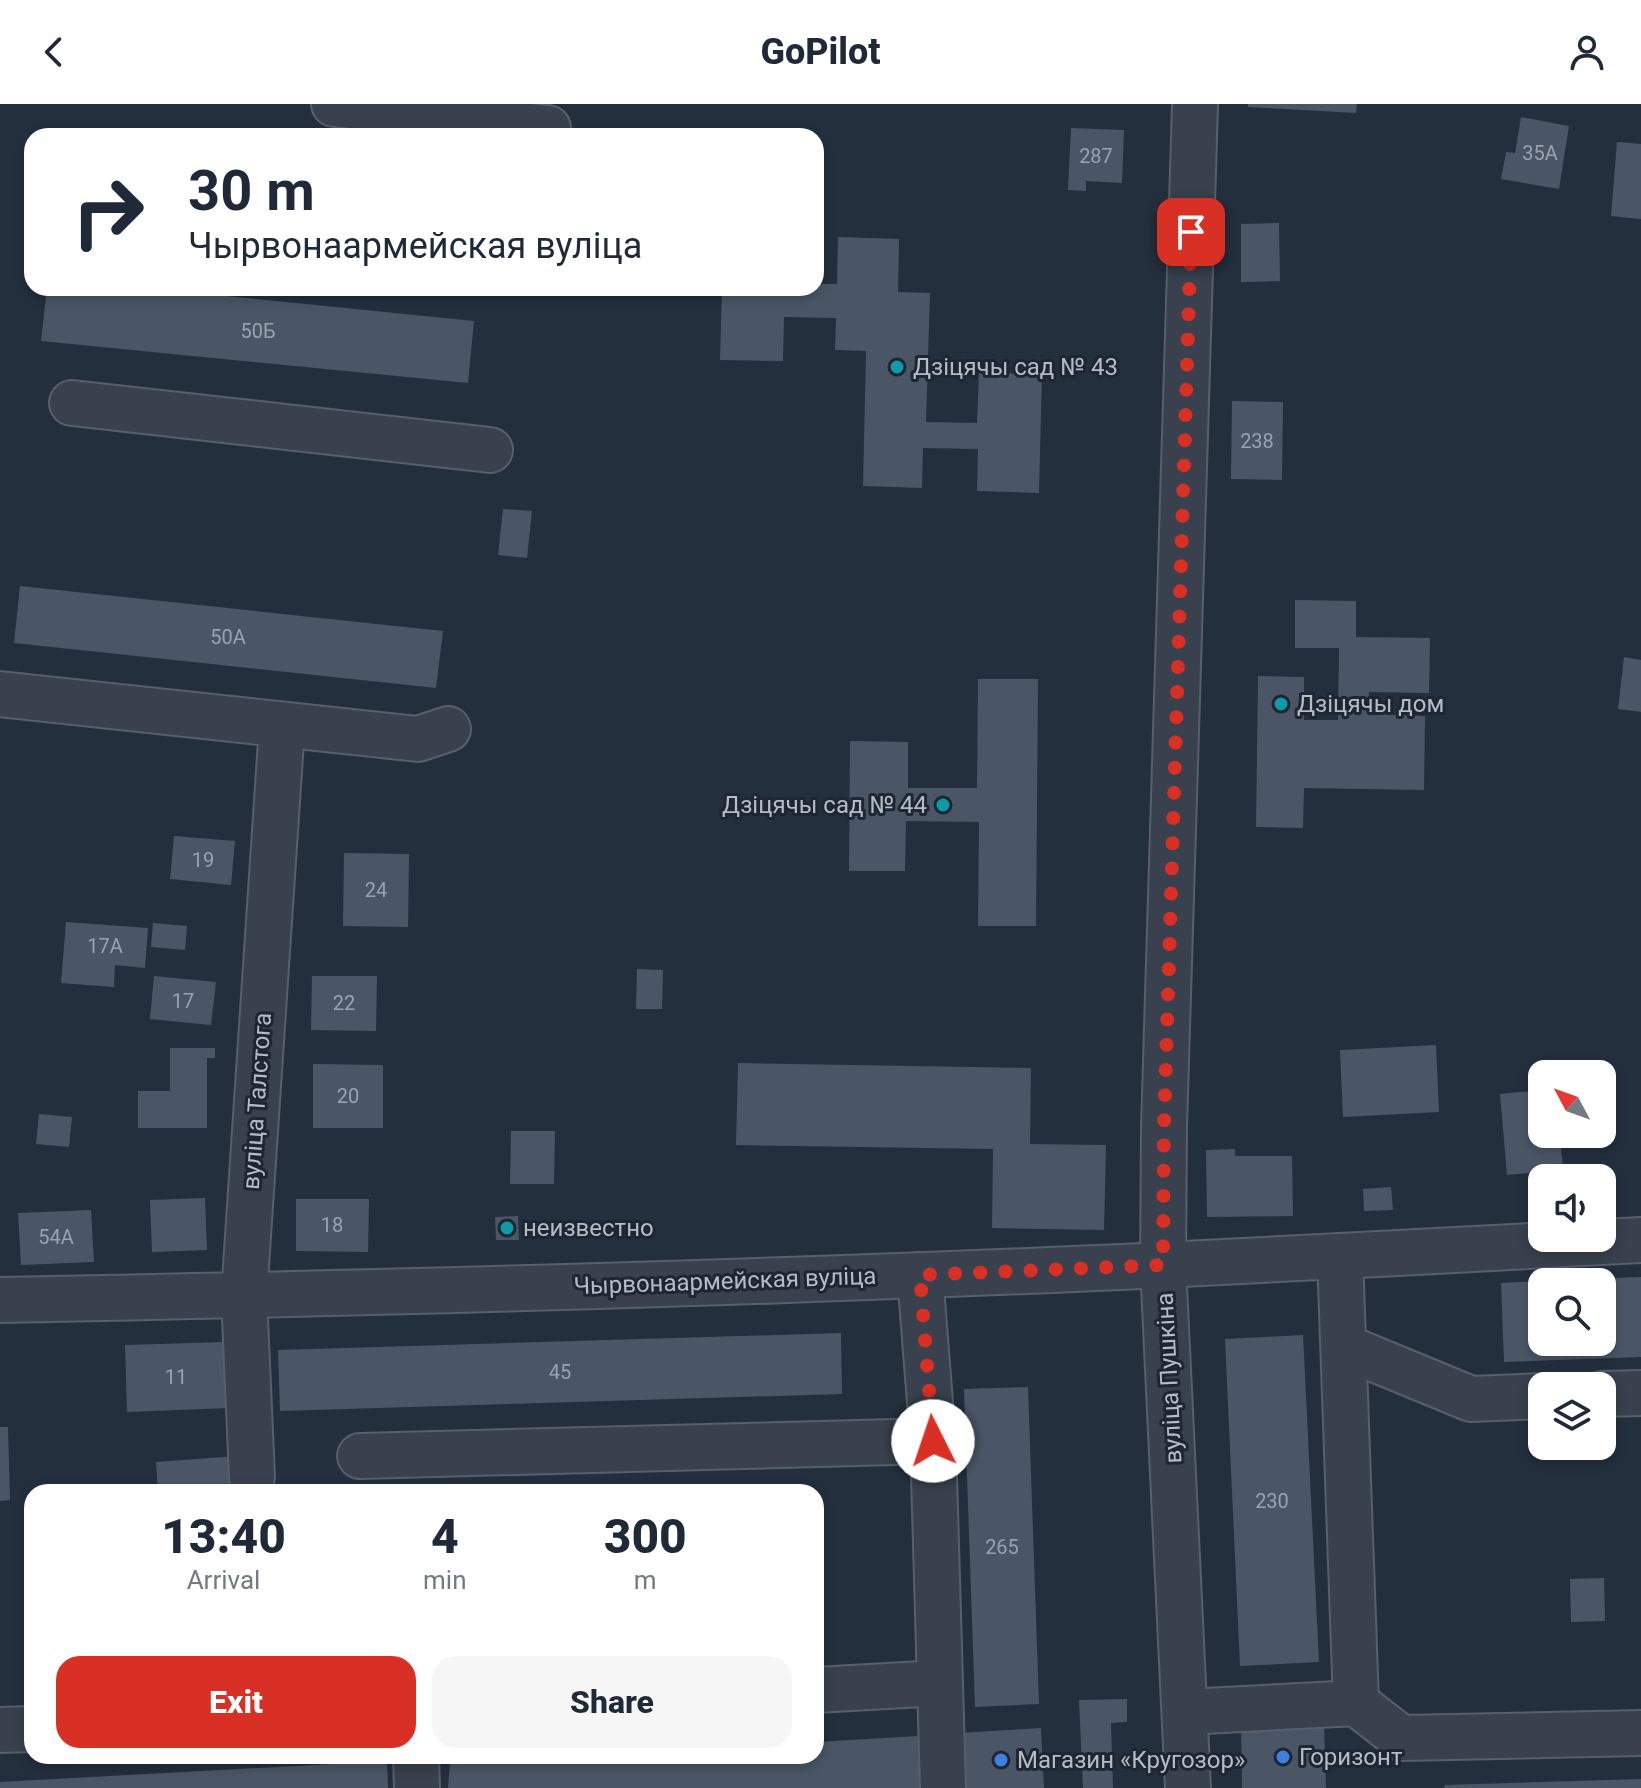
<!DOCTYPE html>
<html lang="en">
<head>
<meta charset="utf-8">
<style>
	:root { --surface:#fff; --page:#f6f6f7; --text:#1f2937; --muted:#747a83; --accent:#d93025 }
	body { margin:0; font-family:Roboto,sans-serif; background:var(--page); color:var(--text); height:100vh; display:flex; flex-direction:column; font-size:30px; white-space:nowrap }
	* { box-sizing:border-box; margin:0 }
	p { font-size:26px; color:var(--muted) }
	.icon { flex:none; width:44px; height:44px; fill:none; stroke:currentColor; stroke-width:2; stroke-linecap:round; stroke-linejoin:round }
	.map { position:relative; flex:1; overflow:hidden }
	.side { position:absolute; left:24px; top:1380px; width:800px; height:280px; display:flex; flex-direction:column; background:var(--surface); border-radius:24px; box-shadow:0 4px 12px #0003 }
	.side>* { flex:none }
	.hud { position:absolute; left:24px; top:24px; width:800px; height:168px; border-radius:24px; box-shadow:0 4px 12px #0003; background:#fff; color:var(--text); overflow:hidden }
	.needle { width:52px; rotate:311deg }
	.controls { position:absolute; left:1528px; top:956px; display:grid; gap:16px }
	.controls a { display:grid; place-items:center; width:88px; height:88px; border-radius:16px; background:var(--surface); box-shadow:0 4px 12px #0003; font-size:40px }
	.pin { position:absolute; display:grid; place-items:center; width:68px; height:68px; color:#fff; margin:-34px; border-radius:16px; box-shadow:0 4px 12px #0006 }
	.me { position:absolute; width:88px; margin:-44px; rotate:356deg; stroke-linejoin:round; filter:drop-shadow(0 0 6px #0008) }
	.turn { display:flex; align-items:center; gap:28px; height:168px; padding:0 32px; font-size:36px }
	.turn .icon { width:104px; height:104px; stroke-width:2.5 }
	.turn b { display:block; font-size:56px; line-height:68px }
	.eta { display:flex; justify-content:space-evenly; align-items:center; height:136px; text-align:center }
	.eta b { font-size:48px; font-weight:800; line-height:56px }
	.primary-button { display:flex; gap:16px; margin-top:auto; padding:16px 32px }
	.primary-button a { flex:1; height:92px; border-radius:24px; background:var(--accent); color:#fff; font-size:32px; font-weight:800; line-height:92px; text-align:center }
	.primary-button a+a { background:var(--page); color:var(--text) }
	header { display:flex; justify-content:space-between; align-items:center; height:104px; padding:0 32px; background:var(--surface); font-size:36px; font-weight:800 }
	.map>svg:first-child { display:block }
	.building { fill:#4a5666 }
	.lines { fill:none; stroke-linecap:round; stroke-linejoin:round }
	.minor-casing { stroke:#565f6b; stroke-width:48 }
	.minor { stroke:#38414d; stroke-width:44 }
	.route { stroke:#d93025; stroke-width:14; stroke-dasharray:0 25.2 }
	.culture-dot { fill:#0f9aa8; stroke:#1d2632; stroke-width:3 }
	.shop-dot { fill:#3f7fe0; stroke:#1d2632; stroke-width:3 }
	.labels { text-anchor:middle; stroke-width:6; stroke-linejoin:round; paint-order:stroke }
	.number-label { font-size:20px; fill:#9aa2b0 }
	.poi-label { font-size:24px; fill:#b4bcc8; stroke:#1d2632; text-anchor:start }
	.street-label { font-size:24px; fill:#b4bcc8; stroke:#1d2632 }
</style>
</head>
<body>
<header><svg class="icon" aria-label="back" viewBox="0 0 24 24"><path d="M15 5l-7 7 7 7"/></svg>GoPilot<svg class="icon" aria-label="person" viewBox="0 0 24 24"><circle cx="12" cy="8" r="4"/><path d="M4 21q1-7 8-7t8 7"/></svg></header>
<div class="map">
<svg width="1641" height="1684" viewBox="0 0 1641 1684">
	<rect width="100%" height="100%" fill="#242f3d"/>
	<g class="building">
		<path d="M 1248,0 L 1357,0 L 1356,9 L 1248,3 Z"/>
		<path d="M 1521,13 L 1569,22 L 1559,85 L 1501,75 L 1506,48 L 1515,49 Z"/>
		<path d="M 1071,24 L 1124,26 L 1122,79 L 1086,77 L 1086,87 L 1068,86 Z"/>
		<path d="M 1617,38 L 1641,40 L 1641,115 L 1611,112 Z"/>
		<path d="M 1279,119 L 1280,177 L 1241,178 L 1241,120 Z"/>
		<path d="M 838,133 L 899,135 L 898,188 L 930,189 L 926,318 L 977,319 L 979,269 L 1042,270 L 1039,389 L 977,387 L 978,345 L 923,344 L 922,384 L 863,382 L 866,247 L 835,246 L 836,214 L 784,213 L 783,257 L 720,256 L 722,184 L 816,184 L 816,180 L 837,180 Z"/>
		<path d="M 47,184 L 147,184 L 474,217 L 468,279 L 41,237 Z"/>
		<path d="M 1232,297 L 1283,298 L 1282,376 L 1231,375 Z"/>
		<path d="M 503,405 L 532,407 L 527,454 L 498,451 Z"/>
		<path d="M 20,482 L 443,527 L 436,584 L 14,539 Z"/>
		<path d="M 1295,496 L 1356,497 L 1356,533 L 1430,534 L 1429,589 L 1369,588 L 1369,610 L 1425,612 L 1424,686 L 1304,684 L 1303,724 L 1256,723 L 1258,572 L 1304,573 L 1304,616 L 1338,616 L 1339,544 L 1295,544 Z"/>
		<path d="M 1624,553 L 1641,556 L 1641,608 L 1618,605 Z"/>
		<path d="M 978,575 L 1038,575 L 1036,822 L 978,822 L 979,718 L 906,717 L 905,767 L 849,767 L 850,637 L 908,638 L 908,684 L 977,684 Z"/>
		<path d="M 174,732 L 235,737 L 231,781 L 170,775 Z"/>
		<path d="M 344,749 L 409,750 L 408,823 L 343,822 Z"/>
		<path d="M 66,818 L 148,824 L 145,864 L 115,861 L 114,883 L 61,879 Z"/>
		<path d="M 153,819 L 187,822 L 185,846 L 151,843 Z"/>
		<path d="M 637,865 L 663,866 L 662,905 L 636,905 Z"/>
		<path d="M 154,872 L 216,878 L 211,921 L 150,915 Z"/>
		<path d="M 312,872 L 377,872 L 376,927 L 311,926 Z"/>
		<path d="M 1436,941 L 1439,1008 L 1343,1013 L 1340,946 Z"/>
		<path d="M 170,944 L 215,944 L 215,954 L 207,954 L 207,1024 L 138,1024 L 138,987 L 170,987 Z"/>
		<path d="M 738,959 L 1031,964 L 1030,1040 L 1106,1041 L 1104,1126 L 992,1124 L 993,1045 L 736,1041 Z"/>
		<path d="M 313,960 L 383,961 L 383,1024 L 313,1024 Z"/>
		<path d="M 1542,986 L 1542,1030 L 1560,1030 L 1563,1066 L 1507,1071 L 1500,990 Z"/>
		<path d="M 39,1010 L 72,1013 L 69,1043 L 36,1040 Z"/>
		<path d="M 511,1027 L 555,1027 L 554,1080 L 510,1080 Z"/>
		<path d="M 1235,1045 L 1235,1052 L 1292,1052 L 1293,1112 L 1207,1113 L 1206,1046 Z"/>
		<path d="M 1391,1083 L 1393,1106 L 1364,1107 L 1363,1085 Z"/>
		<path d="M 205,1094 L 207,1146 L 152,1148 L 150,1096 Z"/>
		<path d="M 296,1095 L 369,1095 L 368,1148 L 296,1147 Z"/>
		<path d="M 91,1106 L 94,1158 L 21,1161 L 18,1109 Z"/>
		<path d="M 518,1112 L 519,1136 L 496,1136 L 495,1113 Z"/>
		<path d="M 1641,1173 L 1641,1253 L 1504,1258 L 1501,1179 L 1542,1177 L 1542,1238 L 1602,1238 L 1602,1178 L 1581,1178 L 1581,1175 Z"/>
		<path d="M 841,1229 L 842,1290 L 280,1307 L 278,1246 Z"/>
		<path d="M 1303,1231 L 1319,1558 L 1240,1562 L 1225,1235 Z"/>
		<path d="M 226,1238 L 228,1304 L 127,1308 L 125,1241 Z"/>
		<path d="M 1028,1283 L 1039,1600 L 975,1603 L 964,1285 Z"/>
		<path d="M 0,1323 L 8,1323 L 10,1396 L 0,1397 Z"/>
		<path d="M 236,1352 L 239,1388 L 158,1388 L 156,1358 Z"/>
		<path d="M 1604,1474 L 1605,1517 L 1571,1518 L 1570,1475 Z"/>
		<path d="M 1127,1595 L 1127,1618 L 1111,1619 L 1113,1684 L 1083,1684 L 1079,1596 Z"/>
		<path d="M 1324,1620 L 1326,1684 L 1242,1684 L 1241,1621 Z"/>
		<path d="M 1041,1624 L 1044,1684 L 960,1684 L 958,1629 Z"/>
		<path d="M 918,1632 L 921,1684 L 448,1684 L 450,1658 L 558,1652 L 816,1652 L 816,1638 Z"/>
		<path d="M 387,1657 L 388,1684 L 0,1684 L 0,1678 Z"/>
		<path d="M 1641,1675 L 1641,1684 L 1445,1684 L 1444,1681 Z"/>
	</g>
	<g class="lines">
		<g class="minor-casing">
			<g id="minor">
				<path d="M 334,0 L 548,24"/>
				<path d="M 72,299 L 490,346"/>
				<path d="M 0,590 L 418,635 L 448,625"/>
				<path d="M 1340,1152 L 1356,1599"/>
				<path d="M 920,1171 L 933,1337 L 940,1579"/>
				<path d="M 0,1196 C 388,1189 776,1179 1163,1161 C 1322,1154 1482,1144 1641,1136"/>
				<path d="M 1345,1243 L 1471,1295 L 1542,1292"/>
				<path d="M 1602,1290 L 1641,1289"/>
				<path d="M 360,1352 L 933,1337"/>
				<path d="M 252,1373 L 244,1192 L 282,622"/>
				<path d="M 816,1586 L 940,1579 L 943,1684"/>
				<path d="M 1185,1608 L 1356,1599 L 1401,1634 L 1641,1629"/>
				<path d="M 0,1626 L 32,1625"/>
				<path d="M 416,1652 L 417,1684"/>
				<path d="M 1188,1684 L 1163,1161 L 1164,1023 L 1195,0"/>
			</g>
		</g>
		<use href="#minor" class="minor"/>
	</g>
	<g class="lines">
		<path class="route" d="M 933,1337 L 920,1171 L 1163,1161 L 1164,1023 L 1191,128"/>
	</g>
	<g class="culture-dot">
		<circle cx="897" cy="263" r="8"/>
		<circle cx="1281" cy="600" r="8"/>
		<circle cx="943" cy="701" r="8"/>
		<circle cx="507" cy="1124" r="8"/>
	</g>
	<g class="shop-dot">
		<circle cx="1283" cy="1653" r="8"/>
		<circle cx="1001" cy="1656" r="8"/>
	</g>
	<g class="labels">
		<g class="number-label">
			<text x="1540" y="56">35А</text>
			<text x="1096" y="59">287</text>
			<text x="258" y="234">50Б</text>
			<text x="1257" y="344">238</text>
			<text x="228" y="540">50А</text>
			<text x="203" y="763">19</text>
			<text x="376" y="793">24</text>
			<text x="105" y="849">17А</text>
			<text x="183" y="904">17</text>
			<text x="344" y="906">22</text>
			<text x="348" y="999">20</text>
			<text x="332" y="1128">18</text>
			<text x="56" y="1140">54А</text>
			<text x="560" y="1275">45</text>
			<text x="176" y="1280">11</text>
			<text x="1272" y="1404">230</text>
			<text x="1002" y="1450">265</text>
		</g>
		<g class="poi-label">
			<text x="913" y="271">Дзіцячы сад № 43</text>
			<text x="1297" y="608">Дзіцячы дом</text>
			<text x="927" y="709" text-anchor="end">Дзіцячы сад № 44</text>
			<text x="523" y="1132">неизвестно</text>
			<text x="1299" y="1661">Горизонт</text>
			<text x="1017" y="1664">Магазин «Кругозор»</text>
		</g>
		<g class="street-label">
			<text transform="translate(257 997) rotate(-86)" y="8">вуліца Талстога</text>
			<text transform="translate(725 1177) rotate(-2)" y="8">Чырвонаармейская вуліца</text>
			<text transform="translate(1169 1274) rotate(-93)" y="8">вуліца Пушкіна</text>
		</g>
	</g>
</svg>
<div class="controls">
<a><svg class="needle" viewBox="-14 -14 28 28"><path d="M0-13l5 13h-10z" fill="#e53935"/><path d="M0 13l5-13h-10z" fill="#747a83"/></svg></a>
<a><svg class="icon" aria-label="sound" viewBox="0 0 24 24"><path d="M4 9h4l5-4v14l-5-4H4zM17 9q2 3 0 6"/></svg></a>
<a><svg class="icon" aria-label="search" viewBox="0 0 24 24"><circle cx="10" cy="10" r="6"/><path d="M15 15l6 6"/></svg></a>
<a><svg class="icon" aria-label="layers" viewBox="0 0 24 24"><path d="M12 4l9 5-9 5-9-5zM3 14l9 5 9-5"/></svg></a>
</div>
<div class="pin" style="left:1191px;top:128px;background:#d93025"><svg class="icon" aria-label="arrive" viewBox="0 0 24 24"><path d="M6 21V4h12l-3 4 3 4H6"/></svg></div>
<svg class="me" style="left:933px;top:1337px" viewBox="-20 -20 40 40"><circle r="19" fill="#fff"/><path d="M0-13L10 11 0 6-10 11z" fill="#d93025"/></svg>
<div class="hud">
<div class="turn"><svg class="icon" aria-label="right" viewBox="0 0 24 24"><path d="M7 20v-9h11M14 6l5 5-5 5"/></svg><div><b>30 m</b>Чырвонаармейская вуліца</div></div>
</div>
<section class="side">
<div class="eta">
<div><b>13:40</b><p>Arrival</p></div>
<div><b>4</b><p>min</p></div>
<div><b>300</b><p>m</p></div>
</div>
<div class="primary-button"><a>Exit</a><a>Share</a></div>
</section>
</div>
</body>
</html>
